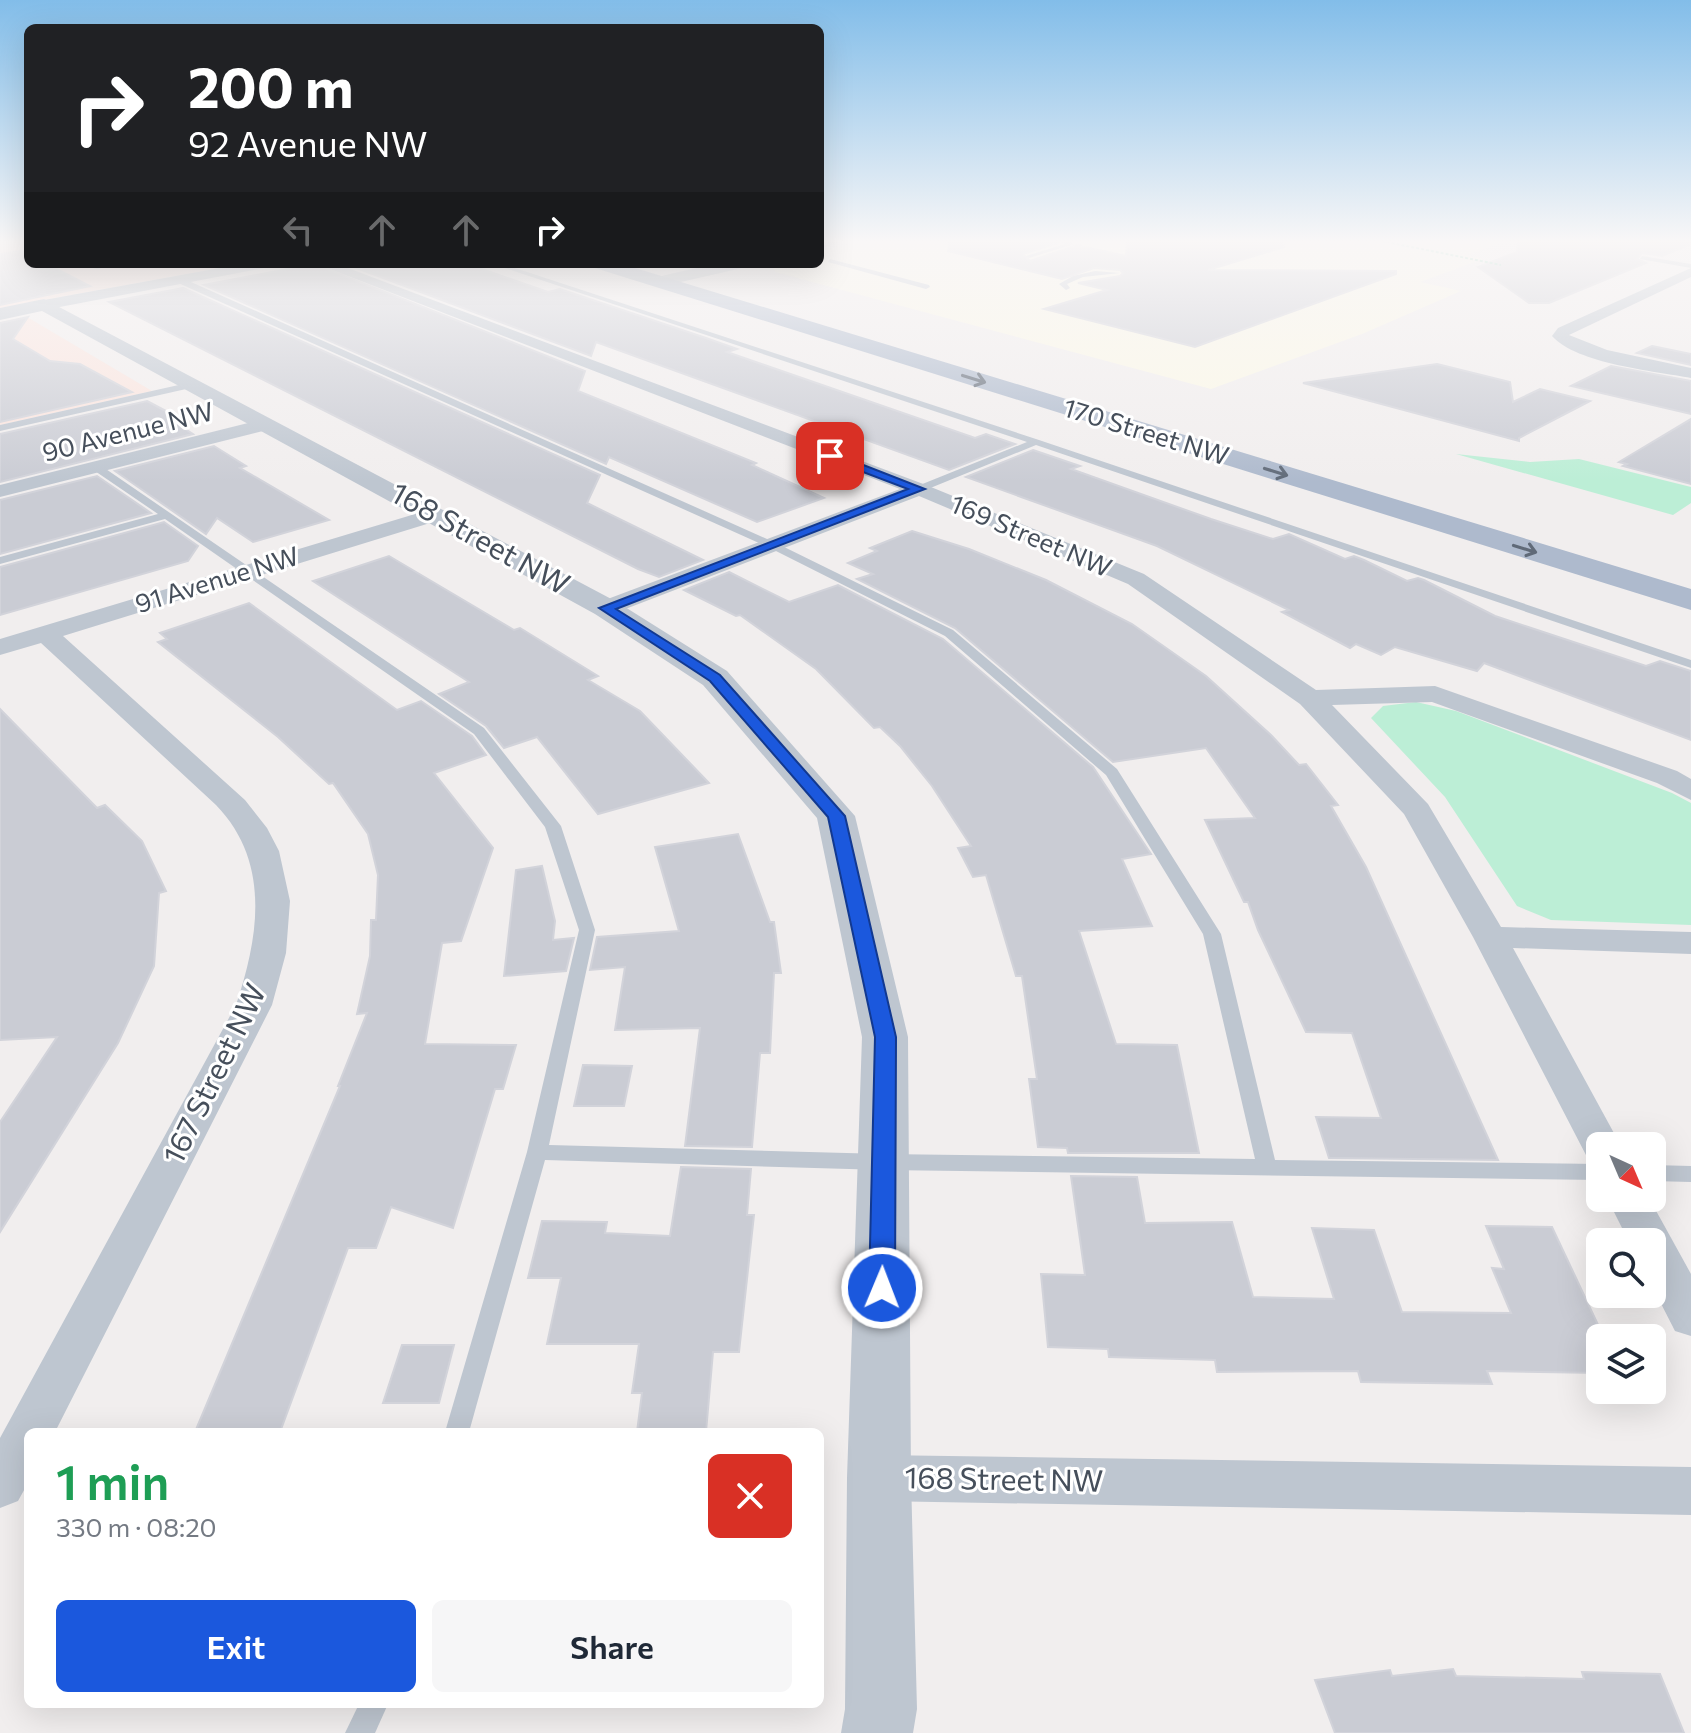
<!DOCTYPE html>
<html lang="en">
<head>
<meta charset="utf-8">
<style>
	:root { --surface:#fff; --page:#f6f6f7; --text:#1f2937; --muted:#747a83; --accent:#1b58dd }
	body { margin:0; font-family:Commissioner,sans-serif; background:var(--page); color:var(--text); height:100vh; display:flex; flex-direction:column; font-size:30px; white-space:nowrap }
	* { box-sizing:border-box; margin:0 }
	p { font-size:26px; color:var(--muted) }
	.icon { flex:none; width:44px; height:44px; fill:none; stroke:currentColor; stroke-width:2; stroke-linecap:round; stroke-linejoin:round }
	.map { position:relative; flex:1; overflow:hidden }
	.panel { position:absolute; left:24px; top:1428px; width:800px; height:280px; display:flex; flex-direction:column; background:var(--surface); border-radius:12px; box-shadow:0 8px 32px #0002 }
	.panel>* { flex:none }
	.banner { position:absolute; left:24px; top:24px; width:800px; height:244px; border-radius:12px; box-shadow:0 8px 32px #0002; background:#202124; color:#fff; overflow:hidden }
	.needle { width:52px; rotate:136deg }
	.fabs { position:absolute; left:1586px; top:1132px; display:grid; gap:16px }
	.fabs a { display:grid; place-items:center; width:80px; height:80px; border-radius:12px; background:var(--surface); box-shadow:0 8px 32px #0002; font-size:40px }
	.pin { position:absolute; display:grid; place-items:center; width:68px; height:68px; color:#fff; margin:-34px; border-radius:16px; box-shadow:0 4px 12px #0006 }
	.me { position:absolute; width:88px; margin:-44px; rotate:1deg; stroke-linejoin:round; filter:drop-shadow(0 0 6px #0008) }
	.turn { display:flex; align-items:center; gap:28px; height:168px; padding:0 32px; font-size:36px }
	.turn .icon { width:104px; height:104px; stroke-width:2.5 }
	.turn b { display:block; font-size:56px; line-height:68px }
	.lanes { display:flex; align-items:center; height:76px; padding:0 32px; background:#0003; justify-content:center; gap:40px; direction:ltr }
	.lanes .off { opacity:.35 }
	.round { display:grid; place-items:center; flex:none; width:84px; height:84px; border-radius:12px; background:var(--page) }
	.summary { display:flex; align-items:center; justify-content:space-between; height:136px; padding:0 32px }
	h1 { font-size:48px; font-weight:600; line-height:60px; color:#1e9e55 }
	.primary-button { display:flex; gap:16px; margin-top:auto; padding:16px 32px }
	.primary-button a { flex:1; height:92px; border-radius:12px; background:var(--accent); color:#fff; font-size:32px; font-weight:600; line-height:92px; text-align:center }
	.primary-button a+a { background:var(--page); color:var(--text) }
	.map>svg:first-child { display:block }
	.commercial { fill:#fbf8e7 }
	.medical { fill:#fae4de }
	.green { fill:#bceed6 }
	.building { fill:#caccd4; stroke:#d2d3da; stroke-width:2 }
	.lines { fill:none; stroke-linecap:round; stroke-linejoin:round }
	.path { stroke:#75ccab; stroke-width:2; stroke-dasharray:3 2; stroke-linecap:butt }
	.service { fill:#bec6d0; fill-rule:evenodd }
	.minor { fill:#bec6d0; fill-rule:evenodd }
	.tertiary { fill:#bec6d0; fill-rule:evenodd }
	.primary { fill:#aebacd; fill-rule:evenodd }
	.oneway { stroke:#606a78 }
	.route { fill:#1b58dd; stroke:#123990; stroke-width:2 }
	.labels { text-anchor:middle; stroke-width:6; stroke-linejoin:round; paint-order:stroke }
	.far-street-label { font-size:26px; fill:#464f5b; stroke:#fff }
	.street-label { font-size:30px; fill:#464f5b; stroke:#fff }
</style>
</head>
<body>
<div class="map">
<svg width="1691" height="1733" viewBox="0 0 1691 1733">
	<rect width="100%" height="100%" fill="#f1eeee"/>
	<path class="commercial" d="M 871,239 L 1510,239 L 1467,255 L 1483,259 L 1420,282 L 1461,291 L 1362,334 L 1211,389 L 775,272 L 772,264 L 820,264 L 820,251 Z"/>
	<g class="medical">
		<path d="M 0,239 L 28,239 L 28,264 L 242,264 L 0,308 Z"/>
		<path d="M 27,317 L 152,391 L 0,425 L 0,322 Z"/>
	</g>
	<g class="green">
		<path d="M 1456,454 L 1530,462 L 1579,459 L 1691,487 L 1691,503 L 1673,515 Z"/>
		<path d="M 1416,702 L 1456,711 L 1672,793 L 1691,803 L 1691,925 L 1551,920 L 1517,906 L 1445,797 L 1371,718 L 1383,706 Z"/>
	</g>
	<g class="building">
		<path d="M 950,239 L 1049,239 L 1057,243 L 1023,254 L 1030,261 L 1077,245 L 1126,256 L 1127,239 L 1283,239 L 1284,247 L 1208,270 L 1396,271 L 1396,274 L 1195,347 L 1044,309 L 1107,290 L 1078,283 L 1120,276 L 1123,273 L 1120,270 L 1094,268 L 1062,279 L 948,251 Z"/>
		<path d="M 1518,239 L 1691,239 L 1691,244 L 1662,256 L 1642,253 L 1637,259 L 1646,263 L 1549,303 L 1529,303 L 1478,267 L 1517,252 Z"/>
		<path d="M 21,251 L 28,254 L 28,264 L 47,264 L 90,286 L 0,305 L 0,254 Z"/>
		<path d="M 314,264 L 585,371 L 578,391 L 756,463 L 752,465 L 824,498 L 757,522 L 609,457 L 606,464 L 204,285 Z"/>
		<path d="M 346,264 L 414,264 L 429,269 L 467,264 L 548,292 L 560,289 L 706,338 L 737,349 L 727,352 L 975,438 L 986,434 L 1015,444 L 949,470 L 596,342 L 591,356 Z"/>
		<path d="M 183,288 L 600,475 L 587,503 L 703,560 L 659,577 L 638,569 L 109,302 Z"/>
		<path d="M 28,317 L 13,339 L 50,361 L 80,364 L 132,392 L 0,422 L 0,323 Z"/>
		<path d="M 1652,346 L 1691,354 L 1691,365 L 1637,353 Z"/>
		<path d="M 1437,364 L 1510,382 L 1513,402 L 1540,389 L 1590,401 L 1519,438 L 1519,441 L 1303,383 Z"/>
		<path d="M 1611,366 L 1691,381 L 1691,414 L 1571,386 Z"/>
		<path d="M 147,401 L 181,419 L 173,421 L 193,434 L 0,482 L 0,434 Z"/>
		<path d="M 1691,419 L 1691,484 L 1623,466 L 1627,464 L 1619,462 Z"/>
		<path d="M 214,446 L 246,466 L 240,468 L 329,520 L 253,542 L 217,518 L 206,534 L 115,471 Z"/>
		<path d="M 1033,450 L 1080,466 L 1071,469 L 1211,519 L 1273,539 L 1289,534 L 1345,559 L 1354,556 L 1364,560 L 1407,581 L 1418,578 L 1424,580 L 1495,616 L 1646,666 L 1660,661 L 1691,671 L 1691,740 L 1484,663 L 1477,671 L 1395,647 L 1381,655 L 1356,644 L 1350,648 L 1282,612 L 1289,610 L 1157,546 L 966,477 Z"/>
		<path d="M 97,476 L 151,513 L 0,554 L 0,500 Z"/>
		<path d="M 164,522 L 198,546 L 188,561 L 0,615 L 0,567 Z"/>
		<path d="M 912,531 L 969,549 L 1046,580 L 1132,624 L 1206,676 L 1271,735 L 1299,765 L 1306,764 L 1338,805 L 1331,806 L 1366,867 L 1498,1160 L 1329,1158 L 1316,1117 L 1381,1118 L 1352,1033 L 1306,1032 L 1258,930 L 1248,902 L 1244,902 L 1205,820 L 1255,818 L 1206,748 L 1113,762 L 955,628 L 857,579 L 873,574 L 848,563 L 877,551 L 870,548 Z"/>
		<path d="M 389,556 L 514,630 L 520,628 L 598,676 L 588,680 L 640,711 L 709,783 L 598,814 L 537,737 L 504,748 L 486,726 L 439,694 L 469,682 L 313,581 Z"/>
		<path d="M 729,572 L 789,602 L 838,585 L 943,639 L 1093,767 L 1151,854 L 1122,859 L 1152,926 L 1079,931 L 1116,1044 L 1177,1045 L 1199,1153 L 1068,1153 L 1067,1148 L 1038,1147 L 1029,1079 L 1037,1079 L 1022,976 L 1016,976 L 986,875 L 973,877 L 958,848 L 971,846 L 932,786 L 900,746 L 880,727 L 874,728 L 816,669 L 740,615 L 736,616 L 684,590 Z"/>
		<path d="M 249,603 L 397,710 L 421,701 L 472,736 L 486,755 L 434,773 L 493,848 L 461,941 L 442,943 L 425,1044 L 516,1045 L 503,1089 L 495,1089 L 453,1228 L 391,1207 L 376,1248 L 348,1248 L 280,1432 L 195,1432 L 340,1086 L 338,1086 L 367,1013 L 357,1014 L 370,956 L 371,920 L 376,920 L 378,875 L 368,834 L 333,783 L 329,784 L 278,737 L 158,642 L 167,639 L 160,633 Z"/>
		<path d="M 0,709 L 97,808 L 105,805 L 142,841 L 166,891 L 159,893 L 154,966 L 118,1043 L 0,1232 L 0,1122 L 57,1037 L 0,1040 Z"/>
		<path d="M 738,834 L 770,922 L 774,922 L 781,973 L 774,973 L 770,1053 L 760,1053 L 752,1147 L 685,1146 L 700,1028 L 615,1030 L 625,967 L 590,970 L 597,937 L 679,931 L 655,847 Z"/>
		<path d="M 542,866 L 555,921 L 553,940 L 574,938 L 566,971 L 504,976 L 516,870 Z"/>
		<path d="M 583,1065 L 632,1066 L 624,1106 L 574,1106 Z"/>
		<path d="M 681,1167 L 751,1169 L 747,1215 L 754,1215 L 739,1352 L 713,1352 L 706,1432 L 637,1432 L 642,1393 L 632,1393 L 639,1344 L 547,1344 L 561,1278 L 528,1278 L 542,1221 L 607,1222 L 605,1233 L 670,1236 Z"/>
		<path d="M 1071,1176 L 1137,1177 L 1145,1223 L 1232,1222 L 1253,1297 L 1334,1299 L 1312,1228 L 1374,1230 L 1402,1312 L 1511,1313 L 1492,1268 L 1504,1269 L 1486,1226 L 1552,1227 L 1600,1329 L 1600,1373 L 1487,1371 L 1492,1384 L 1361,1382 L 1358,1371 L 1217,1372 L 1215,1360 L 1109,1357 L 1108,1349 L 1048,1347 L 1041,1274 L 1085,1275 Z"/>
		<path d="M 402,1345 L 454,1345 L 439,1403 L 383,1403 Z"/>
		<path d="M 1453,1669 L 1456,1676 L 1584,1679 L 1582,1672 L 1660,1674 L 1684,1733 L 1335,1733 L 1315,1680 L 1390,1670 L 1392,1676 Z"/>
	</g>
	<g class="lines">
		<path class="path" d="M 1372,239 L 1501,265"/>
		<g class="service">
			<path d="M 1056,239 L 1065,239 L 1074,244 L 1029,258 L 1026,256 L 1065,244 Z"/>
			<path d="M 1642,256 L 1691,264 L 1691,268 L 1640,259 Z"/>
			<path d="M 830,259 L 929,285 L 930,287 L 926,289 L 828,262 Z"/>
			<path d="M 73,264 L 122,264 L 97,269 Z"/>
			<path d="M 493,264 L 503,264 L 1039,440 L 1691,660 L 1691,668 L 1036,445 L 923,491 L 915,491 L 915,487 L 1027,442 Z"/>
			<path d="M 1095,271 L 1120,273 L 1083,277 L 1067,284 L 1070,288 L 1066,290 L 1059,284 L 1073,276 Z"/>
			<path d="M 176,278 L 182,278 L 776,543 L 953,630 L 1117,769 L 1221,934 L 1275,1160 L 1600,1164 L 1600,1180 L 884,1170 L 545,1160 L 469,1432 L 445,1432 L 527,1152 L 579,930 L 545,827 L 474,734 L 165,519 L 0,564 L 0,557 L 158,514 L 92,469 L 92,465 L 100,465 L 484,728 L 561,826 L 595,930 L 549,1145 L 884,1154 L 1255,1159 L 1203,934 L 1106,775 L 945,636 L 768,547 L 176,282 Z"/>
			<path d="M 192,382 L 195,383 L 195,387 L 0,431 L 0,425 Z"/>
			<path d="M 1652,1165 L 1691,1166 L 1691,1182 L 1652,1181 Z"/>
			<path d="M 359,1704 L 388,1704 L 375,1733 L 345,1733 Z"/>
		</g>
		<g class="minor">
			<path d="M 242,264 L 271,264 L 264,268 L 44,310 L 36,305 L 44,300 Z"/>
			<path d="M 317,264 L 337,264 L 926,485 L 1144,574 L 1316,690 L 1435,686 L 1677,771 L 1691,779 L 1691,800 L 1657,783 L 1432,702 L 1332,705 L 1428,804 L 1501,927 L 1691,932 L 1691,954 L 1513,948 L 1621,1146 L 1600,1146 L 1600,1161 L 1587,1157 L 1473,937 L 1404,814 L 1300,704 L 1128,584 L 919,496 L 615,613 L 597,613 L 594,608 L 597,603 L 900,489 Z"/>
			<path d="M 1691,268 L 1691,277 L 1569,335 L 1607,350 L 1691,368 L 1691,378 C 1655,371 1577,364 1552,336 L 1558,328 Z"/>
			<path d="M 268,418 L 277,424 L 275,428 L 0,497 L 0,485 Z"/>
			<path d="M 435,508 L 446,514 L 443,519 L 63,636 L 245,800 L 267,828 L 279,851 L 290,901 L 286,953 L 272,1005 L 55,1432 L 28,1432 L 28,1483 L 18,1501 L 0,1508 L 0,1438 L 236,1005 C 259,936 271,862 216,805 L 41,643 L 0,655 L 0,639 Z"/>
			<path d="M 1607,1198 L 1649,1198 L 1691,1274 L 1691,1336 L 1675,1331 L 1652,1286 L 1652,1242 L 1629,1242 Z"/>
			<path d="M 879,1455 L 1691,1467 L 1691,1515 L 879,1501 L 861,1495 L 854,1478 L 861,1461 Z"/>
		</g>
		<g class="tertiary">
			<path d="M 820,239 L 849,239 L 820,249 Z"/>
			<path d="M 714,264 L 745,264 L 742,268 L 659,287 L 650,282 L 653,278 Z"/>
			<path d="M 44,299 L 617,602 L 727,671 L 855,816 L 908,1037 L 911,1478 L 917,1709 L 913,1733 L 841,1733 L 845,1709 L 847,1478 L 862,1037 L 817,818 L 703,685 L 595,614 L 42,311 L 0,320 L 0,308 Z"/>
		</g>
		<path class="primary" d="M 593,264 L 622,264 L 1691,589 L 1691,610 L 595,268 Z"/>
	</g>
	<defs><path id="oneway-shaft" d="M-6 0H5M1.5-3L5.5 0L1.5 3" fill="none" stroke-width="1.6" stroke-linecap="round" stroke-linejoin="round" transform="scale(2)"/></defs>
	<g class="oneway">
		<use href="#oneway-shaft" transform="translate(974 379) rotate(17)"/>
		<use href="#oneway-shaft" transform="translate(1276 472) rotate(17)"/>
		<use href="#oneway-shaft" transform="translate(1525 549) rotate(17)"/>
	</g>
	<linearGradient id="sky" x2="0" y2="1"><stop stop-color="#82bde9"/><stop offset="0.5" stop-color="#f9f7f7"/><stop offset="1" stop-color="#f9f7f7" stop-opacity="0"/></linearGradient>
	<rect width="1691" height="482" fill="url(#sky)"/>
	<path class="route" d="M 830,452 L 925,489 L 616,609 L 720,675 L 845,816 L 896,1037 L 895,1288 L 891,1296 L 882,1299 L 873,1296 L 869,1288 L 875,1037 L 828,817 L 710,681 L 599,608 L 908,489 L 826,458 L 824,456 Z"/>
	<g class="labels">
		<g class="far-street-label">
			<text transform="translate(128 432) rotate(-14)" y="9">90 Avenue NW</text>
			<text transform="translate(1146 432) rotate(17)" y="9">170 Street NW</text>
			<text transform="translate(1031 536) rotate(23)" y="9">169 Street NW</text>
			<text transform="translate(217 580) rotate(-17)" y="9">91 Avenue NW</text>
		</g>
		<g class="street-label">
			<text transform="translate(480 539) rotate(29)" y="10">168 Street NW</text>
			<text transform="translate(215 1074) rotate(-64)" y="10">167 Street NW</text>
			<text transform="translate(1004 1480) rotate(1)" y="10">168 Street NW</text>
		</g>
	</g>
</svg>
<div class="fabs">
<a><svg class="needle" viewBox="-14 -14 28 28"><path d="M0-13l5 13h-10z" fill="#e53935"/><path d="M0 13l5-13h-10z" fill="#747a83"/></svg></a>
<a><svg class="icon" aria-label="search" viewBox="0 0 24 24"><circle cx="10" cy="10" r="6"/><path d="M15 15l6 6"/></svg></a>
<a><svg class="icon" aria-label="layers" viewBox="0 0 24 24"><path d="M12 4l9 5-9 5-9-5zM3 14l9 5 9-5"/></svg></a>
</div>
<div class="pin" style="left:830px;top:456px;background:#d93025"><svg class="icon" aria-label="arrive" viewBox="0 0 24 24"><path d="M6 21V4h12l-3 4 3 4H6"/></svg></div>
<svg class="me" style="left:882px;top:1288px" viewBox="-20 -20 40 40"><circle r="17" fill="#1b58dd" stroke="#fff" stroke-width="3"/><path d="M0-11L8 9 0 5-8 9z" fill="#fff"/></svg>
<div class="banner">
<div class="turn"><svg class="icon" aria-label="right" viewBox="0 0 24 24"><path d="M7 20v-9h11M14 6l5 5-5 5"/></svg><div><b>200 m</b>92 Avenue NW</div></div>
<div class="lanes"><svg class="icon off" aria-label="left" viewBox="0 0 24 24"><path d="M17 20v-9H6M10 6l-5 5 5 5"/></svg><svg class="icon off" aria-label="ahead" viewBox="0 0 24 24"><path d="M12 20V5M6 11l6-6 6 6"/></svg><svg class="icon off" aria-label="ahead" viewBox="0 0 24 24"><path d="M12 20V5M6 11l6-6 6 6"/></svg><svg class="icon" aria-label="right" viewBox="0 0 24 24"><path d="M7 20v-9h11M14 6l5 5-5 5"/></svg></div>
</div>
<section class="panel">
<div class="summary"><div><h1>1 min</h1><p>330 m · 08:20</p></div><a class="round" style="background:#d93025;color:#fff"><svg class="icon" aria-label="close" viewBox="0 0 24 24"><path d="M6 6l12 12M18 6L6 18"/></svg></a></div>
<div class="primary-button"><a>Exit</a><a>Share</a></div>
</section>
</div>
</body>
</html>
